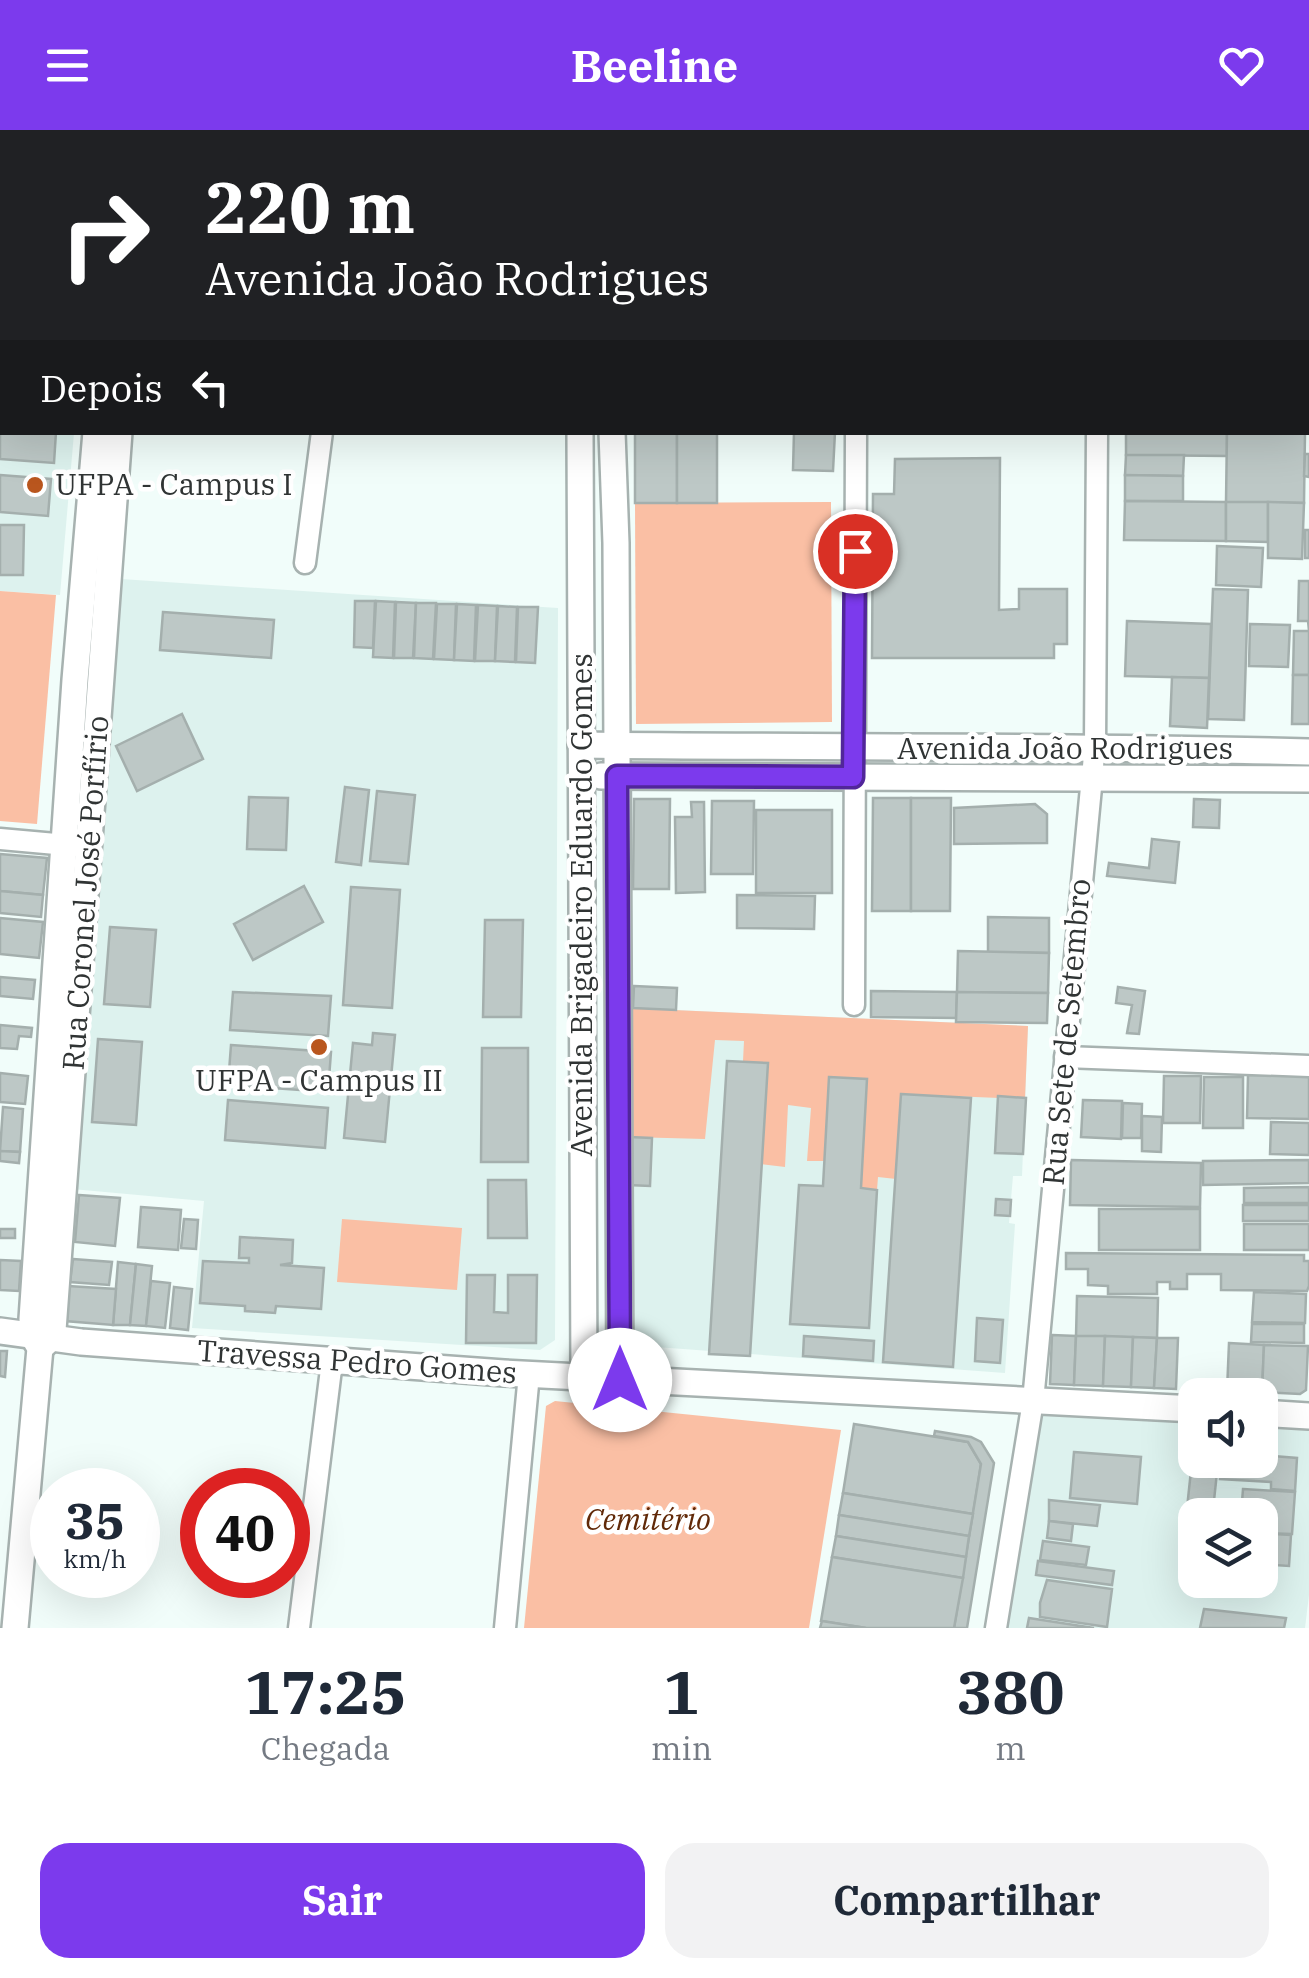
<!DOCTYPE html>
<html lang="pt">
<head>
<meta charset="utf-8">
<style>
	:root { --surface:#fff; --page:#f2f2f3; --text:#1f2937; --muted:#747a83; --accent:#7c3aed }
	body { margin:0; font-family:"IBM Plex Serif",serif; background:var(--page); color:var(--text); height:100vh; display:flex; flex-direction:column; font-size:38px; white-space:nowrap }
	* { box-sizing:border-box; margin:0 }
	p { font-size:32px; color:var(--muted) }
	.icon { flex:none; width:55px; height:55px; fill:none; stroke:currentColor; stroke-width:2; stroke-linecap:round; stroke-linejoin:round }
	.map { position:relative; height:1498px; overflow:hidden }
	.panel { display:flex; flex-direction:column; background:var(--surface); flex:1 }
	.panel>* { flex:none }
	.guide { position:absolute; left:0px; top:0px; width:1310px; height:305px; box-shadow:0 10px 40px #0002; background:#202124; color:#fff; overflow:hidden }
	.tools { position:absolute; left:1178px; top:1248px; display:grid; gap:20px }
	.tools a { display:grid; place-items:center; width:100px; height:100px; border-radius:20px; background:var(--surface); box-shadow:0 10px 40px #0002; font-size:50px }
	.speed { position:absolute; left:30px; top:1338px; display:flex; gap:20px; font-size:50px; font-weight:700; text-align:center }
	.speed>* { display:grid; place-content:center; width:130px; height:130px; border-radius:50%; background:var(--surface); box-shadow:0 10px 40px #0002; line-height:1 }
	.speed small { font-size:25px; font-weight:400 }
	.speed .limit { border:15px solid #d22; background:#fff; color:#111 }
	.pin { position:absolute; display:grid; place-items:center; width:85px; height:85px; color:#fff; margin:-42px; border:5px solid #fff; border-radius:50%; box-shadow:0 2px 10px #0007 }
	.me { position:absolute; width:110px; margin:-55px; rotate:0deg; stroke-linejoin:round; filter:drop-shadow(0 0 8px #0008) }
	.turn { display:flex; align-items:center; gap:35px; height:210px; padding:0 40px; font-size:45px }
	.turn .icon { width:130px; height:130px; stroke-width:2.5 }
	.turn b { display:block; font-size:70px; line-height:85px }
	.then { display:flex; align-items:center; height:95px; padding:0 40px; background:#0003; gap:20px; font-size:38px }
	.eta { display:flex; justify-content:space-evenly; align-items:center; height:170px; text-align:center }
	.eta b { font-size:60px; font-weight:700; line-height:70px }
	.cta { display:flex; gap:20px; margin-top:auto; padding:20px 40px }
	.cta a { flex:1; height:115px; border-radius:30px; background:var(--accent); color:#fff; font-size:40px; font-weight:700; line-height:115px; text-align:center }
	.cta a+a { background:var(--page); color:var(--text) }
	header { display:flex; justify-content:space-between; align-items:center; height:130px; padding:0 40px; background:var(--accent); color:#fff; font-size:45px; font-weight:700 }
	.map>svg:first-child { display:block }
	.built { fill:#ddf2ee; fill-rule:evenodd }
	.green { fill:#fabfa4 }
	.building { fill:#bdc8c6; stroke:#a4afad; stroke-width:2.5 }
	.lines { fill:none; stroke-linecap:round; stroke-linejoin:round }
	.minor-casing { stroke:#a7b2b0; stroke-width:25 }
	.tertiary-casing { stroke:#a7b2b0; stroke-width:30 }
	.minor { stroke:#fff; stroke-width:20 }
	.tertiary { stroke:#fff; stroke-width:25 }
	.route-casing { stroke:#51269a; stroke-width:25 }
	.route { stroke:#7c3aed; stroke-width:18 }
	.poi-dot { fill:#b9561e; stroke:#fff; stroke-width:4 }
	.labels { text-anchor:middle; stroke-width:9; stroke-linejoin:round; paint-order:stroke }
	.poi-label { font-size:30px; fill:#303434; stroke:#fff; text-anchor:start }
	.street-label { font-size:30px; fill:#303434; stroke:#fff }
	.park-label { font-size:30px; font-style:italic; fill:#612908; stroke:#fff }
</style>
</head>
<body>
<header><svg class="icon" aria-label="menu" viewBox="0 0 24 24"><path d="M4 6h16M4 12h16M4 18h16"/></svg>Beeline<svg class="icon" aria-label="heart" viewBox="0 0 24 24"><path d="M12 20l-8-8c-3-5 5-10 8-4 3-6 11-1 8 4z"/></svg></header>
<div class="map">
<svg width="1309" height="1498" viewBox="0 0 1309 1498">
	<rect width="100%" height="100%" fill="#f1fdfa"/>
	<g class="built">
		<path d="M 0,176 L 2,302 L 74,303 L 60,465 L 0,461 Z"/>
		<path d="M 121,449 L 558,478 L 555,1210 L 540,1220 L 192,1198 L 204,1071 L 72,1059 L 99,681 Z"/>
		<path d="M 628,878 L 1028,896 L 1022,1046 L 1013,1046 L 1009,1093 L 1015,1094 L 1005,1243 L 629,1215 Z"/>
		<path d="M 1036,1275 L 1195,1284 L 1195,1330 L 1260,1330 L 1260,1287 L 1309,1290 L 1309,1465 L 1305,1498 L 1001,1498 ZM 1195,1385 L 1260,1385 L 1260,1450 L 1195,1450 Z"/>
	</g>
	<g class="green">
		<path d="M 831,372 L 832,592 L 636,594 L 635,373 Z"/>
		<path d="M 0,461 L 56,465 L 37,694 L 0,691 Z"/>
		<path d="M 628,878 L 1028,896 L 1025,969 L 901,964 L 896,1049 L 878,1047 L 877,1060 L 861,1058 L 867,949 L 829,948 L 824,1031 L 807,1031 L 811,978 L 788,975 L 785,1037 L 761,1034 L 768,933 L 743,931 L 744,911 L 715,910 L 705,1009 L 629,1007 Z"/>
		<path d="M 342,1089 L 462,1098 L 457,1160 L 337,1152 Z"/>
		<path d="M 555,1271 L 841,1300 L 809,1498 L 524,1498 L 546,1276 Z"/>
	</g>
	<g class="building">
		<rect x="365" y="0" width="156" height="2"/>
		<rect x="636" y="0" width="97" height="2"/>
		<rect x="965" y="0" width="97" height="2"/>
		<path d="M 0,182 L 2,183 L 2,225 L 0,225 Z"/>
		<rect x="0" y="235" width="2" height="43"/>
		<path d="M 0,288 L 2,302 L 56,302 L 54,333 L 0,329 Z"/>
		<rect x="635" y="302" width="42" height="71"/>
		<rect x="677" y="302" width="40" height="71"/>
		<path d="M 794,302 L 835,302 L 833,341 L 793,340 Z"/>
		<path d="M 1126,302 L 1227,302 L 1227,326 L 1126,325 Z"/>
		<path d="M 1227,302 L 1305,302 L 1304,373 L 1226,372 Z"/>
		<path d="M 1305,324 L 1309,324 L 1309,347 L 1304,346 Z"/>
		<path d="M 1126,325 L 1184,325 L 1183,346 L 1125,345 Z"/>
		<path d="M 1000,328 L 999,480 L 1019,479 L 1019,459 L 1067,459 L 1067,514 L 1054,514 L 1054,528 L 872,528 L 873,364 L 894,364 L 895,329 Z"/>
		<path d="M 0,345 L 51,349 L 48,386 L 0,382 Z"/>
		<path d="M 1125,345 L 1183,346 L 1183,371 L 1125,371 Z"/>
		<path d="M 1125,371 L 1226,372 L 1226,411 L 1124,410 Z"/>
		<path d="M 1226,372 L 1268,372 L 1268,412 L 1226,411 Z"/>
		<path d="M 1268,372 L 1304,373 L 1302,429 L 1268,428 Z"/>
		<path d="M 0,395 L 24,395 L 23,445 L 0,445 Z"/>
		<rect x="1305" y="400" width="4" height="28"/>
		<path d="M 1217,416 L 1263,418 L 1261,457 L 1216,455 Z"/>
		<path d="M 1299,451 L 1309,451 L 1309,501 L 1308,491 L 1298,491 Z"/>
		<path d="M 1213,459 L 1248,460 L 1244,590 L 1208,589 Z"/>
		<path d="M 355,471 L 375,471 L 373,518 L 354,517 Z"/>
		<path d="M 376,471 L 395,472 L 393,528 L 373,527 Z"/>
		<path d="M 396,472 L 416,473 L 413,528 L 394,528 Z"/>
		<path d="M 416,473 L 436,473 L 433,529 L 414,528 Z"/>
		<path d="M 437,474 L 456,474 L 454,530 L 434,529 Z"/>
		<path d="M 457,474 L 476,475 L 474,531 L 454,530 Z"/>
		<path d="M 478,475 L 497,476 L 495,531 L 475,531 Z"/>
		<path d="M 498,476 L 517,477 L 515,532 L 495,531 Z"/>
		<path d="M 518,477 L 538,477 L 535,533 L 516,532 Z"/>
		<path d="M 163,482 L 274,490 L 271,528 L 160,520 Z"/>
		<path d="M 1127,491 L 1211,494 L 1209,548 L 1125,546 Z"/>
		<path d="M 1250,494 L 1290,495 L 1288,537 L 1249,536 Z"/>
		<path d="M 1294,501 L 1309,501 L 1309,545 L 1293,545 Z"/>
		<path d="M 1293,545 L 1309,545 L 1309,594 L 1292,594 Z"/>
		<path d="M 1172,547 L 1209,548 L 1207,598 L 1170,596 Z"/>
		<path d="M 182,584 L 203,629 L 137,661 L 116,616 Z"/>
		<path d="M 345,657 L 369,660 L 361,735 L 336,732 Z"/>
		<path d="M 377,661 L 415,665 L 408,734 L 370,731 Z"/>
		<path d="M 249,667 L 288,668 L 286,720 L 247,719 Z"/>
		<path d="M 873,668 L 911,668 L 911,781 L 872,781 Z"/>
		<path d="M 911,668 L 951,668 L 950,781 L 911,781 Z"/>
		<path d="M 634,669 L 670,669 L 669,759 L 633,759 Z"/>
		<path d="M 1194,669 L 1220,670 L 1219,698 L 1193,697 Z"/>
		<path d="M 712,671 L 754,671 L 753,744 L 711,744 Z"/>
		<path d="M 691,672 L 704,672 L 705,762 L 676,763 L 675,687 L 692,687 Z"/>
		<path d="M 1035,674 L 1047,684 L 1047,713 L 954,714 L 954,678 Z"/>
		<rect x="756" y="680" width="76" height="83"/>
		<path d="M 1152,709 L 1179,712 L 1175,753 L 1107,746 L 1109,733 L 1149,738 Z"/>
		<path d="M 0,724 L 47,728 L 43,765 L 0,761 Z"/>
		<path d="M 304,756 L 323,792 L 253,830 L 234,794 Z"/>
		<path d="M 351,757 L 400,760 L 392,878 L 343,875 Z"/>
		<path d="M 0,761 L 43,765 L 41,787 L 0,783 Z"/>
		<path d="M 737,765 L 815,766 L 814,799 L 737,798 Z"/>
		<path d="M 988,787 L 1049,788 L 1049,823 L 988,822 Z"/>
		<path d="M 0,788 L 43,792 L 39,828 L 0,824 Z"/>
		<path d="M 485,790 L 523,790 L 521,887 L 483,887 Z"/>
		<path d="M 110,797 L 156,800 L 150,877 L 104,874 Z"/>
		<path d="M 958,821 L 1049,823 L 1048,863 L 957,862 Z"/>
		<path d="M 0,847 L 35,850 L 33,869 L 0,866 Z"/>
		<path d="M 634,856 L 677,858 L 676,880 L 633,878 Z"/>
		<path d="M 1118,857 L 1145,861 L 1139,904 L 1127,903 L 1132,875 L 1116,873 Z"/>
		<path d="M 871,861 L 957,862 L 956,888 L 871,887 Z"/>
		<path d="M 233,862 L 331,866 L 328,906 L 230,900 Z"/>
		<path d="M 957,862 L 1048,863 L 1047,893 L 956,892 Z"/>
		<path d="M 0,895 L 32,898 L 31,907 L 19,906 L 17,919 L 0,918 Z"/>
		<path d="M 373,903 L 395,905 L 385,1012 L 344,1008 L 353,913 L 372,915 Z"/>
		<path d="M 98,909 L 142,912 L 136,995 L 92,992 Z"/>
		<path d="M 231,915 L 331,922 L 328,962 L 228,955 Z"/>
		<path d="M 482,918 L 528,918 L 528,1032 L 481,1032 Z"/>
		<path d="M 727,931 L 768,933 L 750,1226 L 709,1224 Z"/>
		<path d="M 0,943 L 28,946 L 25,974 L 0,972 Z"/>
		<path d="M 1248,945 L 1309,945 L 1309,989 L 1247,988 Z"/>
		<path d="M 1164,946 L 1201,946 L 1200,993 L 1163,993 Z"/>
		<path d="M 829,947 L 867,949 L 861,1058 L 877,1060 L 869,1198 L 790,1194 L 799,1055 L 823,1056 Z"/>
		<path d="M 1204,947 L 1243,947 L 1243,998 L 1203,998 Z"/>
		<path d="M 901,964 L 971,968 L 953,1237 L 883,1232 Z"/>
		<path d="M 998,966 L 1026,968 L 1023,1024 L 995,1023 Z"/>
		<path d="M 228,970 L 328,978 L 325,1018 L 225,1010 Z"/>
		<path d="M 1083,970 L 1122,971 L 1121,1009 L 1081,1007 Z"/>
		<path d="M 1123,973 L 1142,974 L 1141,1008 L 1122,1008 Z"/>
		<path d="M 3,977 L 23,979 L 20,1022 L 0,1021 Z"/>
		<path d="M 1142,986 L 1162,987 L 1161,1022 L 1142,1021 Z"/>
		<path d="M 1271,992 L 1309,993 L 1309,1025 L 1270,1024 Z"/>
		<path d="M 629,1007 L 652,1008 L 650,1056 L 628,1055 Z"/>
		<path d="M 0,1021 L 20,1022 L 19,1033 L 0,1031 Z"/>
		<path d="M 1071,1030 L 1201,1033 L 1200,1077 L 1070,1075 Z"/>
		<path d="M 1309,1030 L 1309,1053 L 1203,1055 L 1203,1031 Z"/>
		<path d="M 488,1050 L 526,1050 L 527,1108 L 488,1108 Z"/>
		<path d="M 1309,1057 L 1309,1073 L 1244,1073 L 1244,1058 Z"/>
		<path d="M 79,1065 L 120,1068 L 115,1116 L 75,1112 Z"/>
		<path d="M 996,1069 L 1011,1070 L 1010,1086 L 995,1085 Z"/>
		<rect x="1243" y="1075" width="66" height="16"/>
		<path d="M 141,1077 L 181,1080 L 178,1120 L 138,1117 Z"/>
		<rect x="1099" y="1079" width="101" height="41"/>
		<path d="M 184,1089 L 198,1090 L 196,1119 L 181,1118 Z"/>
		<rect x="1244" y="1094" width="65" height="26"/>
		<rect x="0" y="1099" width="15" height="9"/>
		<path d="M 240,1107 L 293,1110 L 292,1133 L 280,1135 L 324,1138 L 321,1179 L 276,1176 L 275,1183 L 245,1181 L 245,1176 L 200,1173 L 203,1131 L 249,1133 L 249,1128 L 239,1128 Z"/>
		<path d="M 1066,1123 L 1304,1125 L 1304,1131 L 1309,1131 L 1309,1156 L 1307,1161 L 1221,1160 L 1221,1144 L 1187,1144 L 1187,1159 L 1170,1159 L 1170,1152 L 1157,1152 L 1157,1164 L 1108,1164 L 1108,1156 L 1088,1155 L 1088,1139 L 1066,1139 Z"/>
		<path d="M 73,1129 L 112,1132 L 109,1155 L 70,1152 Z"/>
		<path d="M 0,1130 L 21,1131 L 19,1161 L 0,1160 Z"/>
		<path d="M 118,1132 L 136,1134 L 130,1195 L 113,1195 Z"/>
		<path d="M 136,1134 L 152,1136 L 146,1196 L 130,1195 Z"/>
		<path d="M 467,1145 L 495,1145 L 494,1182 L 508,1183 L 508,1145 L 537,1145 L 536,1213 L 466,1213 Z"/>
		<path d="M 151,1151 L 170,1153 L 165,1198 L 146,1196 Z"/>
		<path d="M 68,1156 L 116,1159 L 113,1195 L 65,1191 Z"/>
		<path d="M 174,1157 L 192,1159 L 188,1200 L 170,1198 Z"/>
		<path d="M 1254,1162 L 1306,1164 L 1305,1193 L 1252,1192 Z"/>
		<path d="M 1077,1166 L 1158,1168 L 1157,1208 L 1076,1206 Z"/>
		<path d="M 977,1188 L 1003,1190 L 1000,1233 L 975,1231 Z"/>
		<path d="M 1252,1194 L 1304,1194 L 1304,1213 L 1251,1212 Z"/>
		<path d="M 1052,1205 L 1076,1206 L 1074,1255 L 1050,1254 Z"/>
		<path d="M 804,1206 L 874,1211 L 873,1231 L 803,1226 Z"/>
		<path d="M 1076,1206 L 1105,1206 L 1103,1256 L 1074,1255 Z"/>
		<path d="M 1105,1206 L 1133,1207 L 1131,1257 L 1103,1256 Z"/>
		<path d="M 1133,1207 L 1157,1208 L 1154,1258 L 1131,1257 Z"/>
		<path d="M 1157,1208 L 1178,1208 L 1176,1259 L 1154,1258 Z"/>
		<path d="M 1229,1213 L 1264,1215 L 1262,1262 L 1227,1261 Z"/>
		<path d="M 1264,1215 L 1308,1216 L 1306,1260 L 1300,1264 L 1262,1262 Z"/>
		<path d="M 0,1221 L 7,1221 L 5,1247 L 0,1246 Z"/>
		<path d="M 854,1294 L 968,1312 L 981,1334 L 973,1384 L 843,1363 Z"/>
		<path d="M 935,1301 L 971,1307 L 981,1312 L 994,1333 L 967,1498 L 954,1498 L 981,1334 L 968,1312 L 934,1306 Z"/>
		<path d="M 1074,1322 L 1141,1327 L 1137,1374 L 1070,1368 Z"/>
		<path d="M 1260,1325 L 1297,1328 L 1295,1361 L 1271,1359 L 1271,1352 L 1220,1349 L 1221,1330 L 1260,1330 Z"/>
		<path d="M 1192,1331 L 1218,1333 L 1213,1380 L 1187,1378 Z"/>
		<path d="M 1243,1359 L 1295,1362 L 1292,1404 L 1260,1403 L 1260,1385 L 1241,1385 Z"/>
		<path d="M 843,1363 L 973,1384 L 969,1406 L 839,1385 Z"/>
		<path d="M 1049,1370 L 1100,1375 L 1097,1396 L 1049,1391 Z"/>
		<path d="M 839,1385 L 969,1406 L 966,1427 L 836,1406 Z"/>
		<path d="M 1049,1391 L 1073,1394 L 1071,1411 L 1047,1408 Z"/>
		<path d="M 1260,1403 L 1291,1405 L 1289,1436 L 1260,1434 Z"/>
		<path d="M 836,1406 L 966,1427 L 963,1448 L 832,1427 Z"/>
		<path d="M 1043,1411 L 1089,1417 L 1086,1435 L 1040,1430 Z"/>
		<path d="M 832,1427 L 963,1448 L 954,1498 L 866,1498 L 821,1491 Z"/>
		<path d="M 1038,1431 L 1114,1441 L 1112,1455 L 1036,1445 Z"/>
		<path d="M 1047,1450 L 1112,1459 L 1107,1497 L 1040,1487 L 1040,1473 Z"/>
		<path d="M 1204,1479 L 1286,1488 L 1284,1498 L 1200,1498 Z"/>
		<path d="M 1029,1488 L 1094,1498 L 1027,1498 Z"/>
		<path d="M 822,1491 L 866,1498 L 820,1498 Z"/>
	</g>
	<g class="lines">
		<g class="minor-casing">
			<g id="minor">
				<path d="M 855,0 L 855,2"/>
				<path d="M 364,2 L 364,0"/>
				<path d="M 1100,2 L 1100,0"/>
				<path d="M 0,5 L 2,5"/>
				<path d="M 1308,252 L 1309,252"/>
				<path d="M 305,433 L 322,302"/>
				<path d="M 0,709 L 78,716"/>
				<path d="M 854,875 L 856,302"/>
				<path d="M 1065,927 L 1309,936"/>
				<path d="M 299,1498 L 332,1231"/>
				<path d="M 505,1498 L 529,1244"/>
				<path d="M 996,1498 L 1033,1271 L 1095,615 L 1097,302"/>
			</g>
		</g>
		<g class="tertiary-casing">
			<g id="tertiary">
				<path d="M 116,2 L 116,0"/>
				<path d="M 141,2 L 142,0"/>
				<path d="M 581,2 L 581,0"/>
				<path d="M 611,2 L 611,0"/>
				<path d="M 580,302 L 584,1247"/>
				<path d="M 612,302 L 616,413 L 620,1250"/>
				<path d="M 581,615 C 824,618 1066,615 1309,622"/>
				<path d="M 601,646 L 1309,649"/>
				<path d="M 0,1201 L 81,1212 L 504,1243 L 1195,1279"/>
				<path d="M 40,1218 L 51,1208 L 53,1200 L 119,302"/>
				<path d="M 1260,1283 L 1309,1286"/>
				<path d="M 15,1498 L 40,1218 L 33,1206 L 32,1189 L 75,550 L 96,302"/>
			</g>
		</g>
		<use href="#minor" class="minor"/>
		<use href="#tertiary" class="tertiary"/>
	</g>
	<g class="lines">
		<g class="route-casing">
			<path id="route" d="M 620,1250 L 617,646 L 853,647 L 855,421"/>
		</g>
		<use href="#route" class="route"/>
	</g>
	<g class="poi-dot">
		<circle cx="35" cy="355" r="10"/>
		<circle cx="319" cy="917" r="10"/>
	</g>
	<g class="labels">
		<g class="poi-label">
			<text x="55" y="365">UFPA - Campus I</text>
			<text x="319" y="961" text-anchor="middle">UFPA - Campus II</text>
		</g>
		<g class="street-label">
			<text x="1065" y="629">Avenida João Rodrigues</text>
			<text transform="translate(86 763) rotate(-86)" y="10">Rua Coronel José Porfírio</text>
			<text transform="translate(582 775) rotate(-90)" y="10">Avenida Brigadeiro Eduardo Gomes</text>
			<text transform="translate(1067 902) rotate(-85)" y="10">Rua Sete de Setembro</text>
			<text transform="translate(357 1232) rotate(4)" y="10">Travessa Pedro Gomes</text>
		</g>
		<g class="park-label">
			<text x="648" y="1400">Cemitério</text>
		</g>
	</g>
</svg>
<div class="tools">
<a><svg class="icon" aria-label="sound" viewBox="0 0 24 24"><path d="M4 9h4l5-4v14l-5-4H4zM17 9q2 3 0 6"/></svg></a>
<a><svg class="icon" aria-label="layers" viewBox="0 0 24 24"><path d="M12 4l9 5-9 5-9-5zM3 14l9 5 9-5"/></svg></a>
</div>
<div class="speed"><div>35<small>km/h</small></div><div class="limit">40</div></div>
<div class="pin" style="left:855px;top:421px;background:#d93025"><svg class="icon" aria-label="arrive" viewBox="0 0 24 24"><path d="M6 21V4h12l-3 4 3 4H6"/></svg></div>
<svg class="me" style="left:620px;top:1250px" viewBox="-20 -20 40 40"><circle r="19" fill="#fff"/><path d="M0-13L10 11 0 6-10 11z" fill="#7c3aed"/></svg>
<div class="guide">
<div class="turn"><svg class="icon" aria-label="right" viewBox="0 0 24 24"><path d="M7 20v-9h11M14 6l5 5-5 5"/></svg><div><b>220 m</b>Avenida João Rodrigues</div></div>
<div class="then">Depois<svg class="icon" aria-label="left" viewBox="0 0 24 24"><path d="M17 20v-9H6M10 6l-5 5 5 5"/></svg></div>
</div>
</div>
<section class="panel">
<div class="eta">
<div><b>17:25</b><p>Chegada</p></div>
<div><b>1</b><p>min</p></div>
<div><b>380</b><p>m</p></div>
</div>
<div class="cta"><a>Sair</a><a>Compartilhar</a></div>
</section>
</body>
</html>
